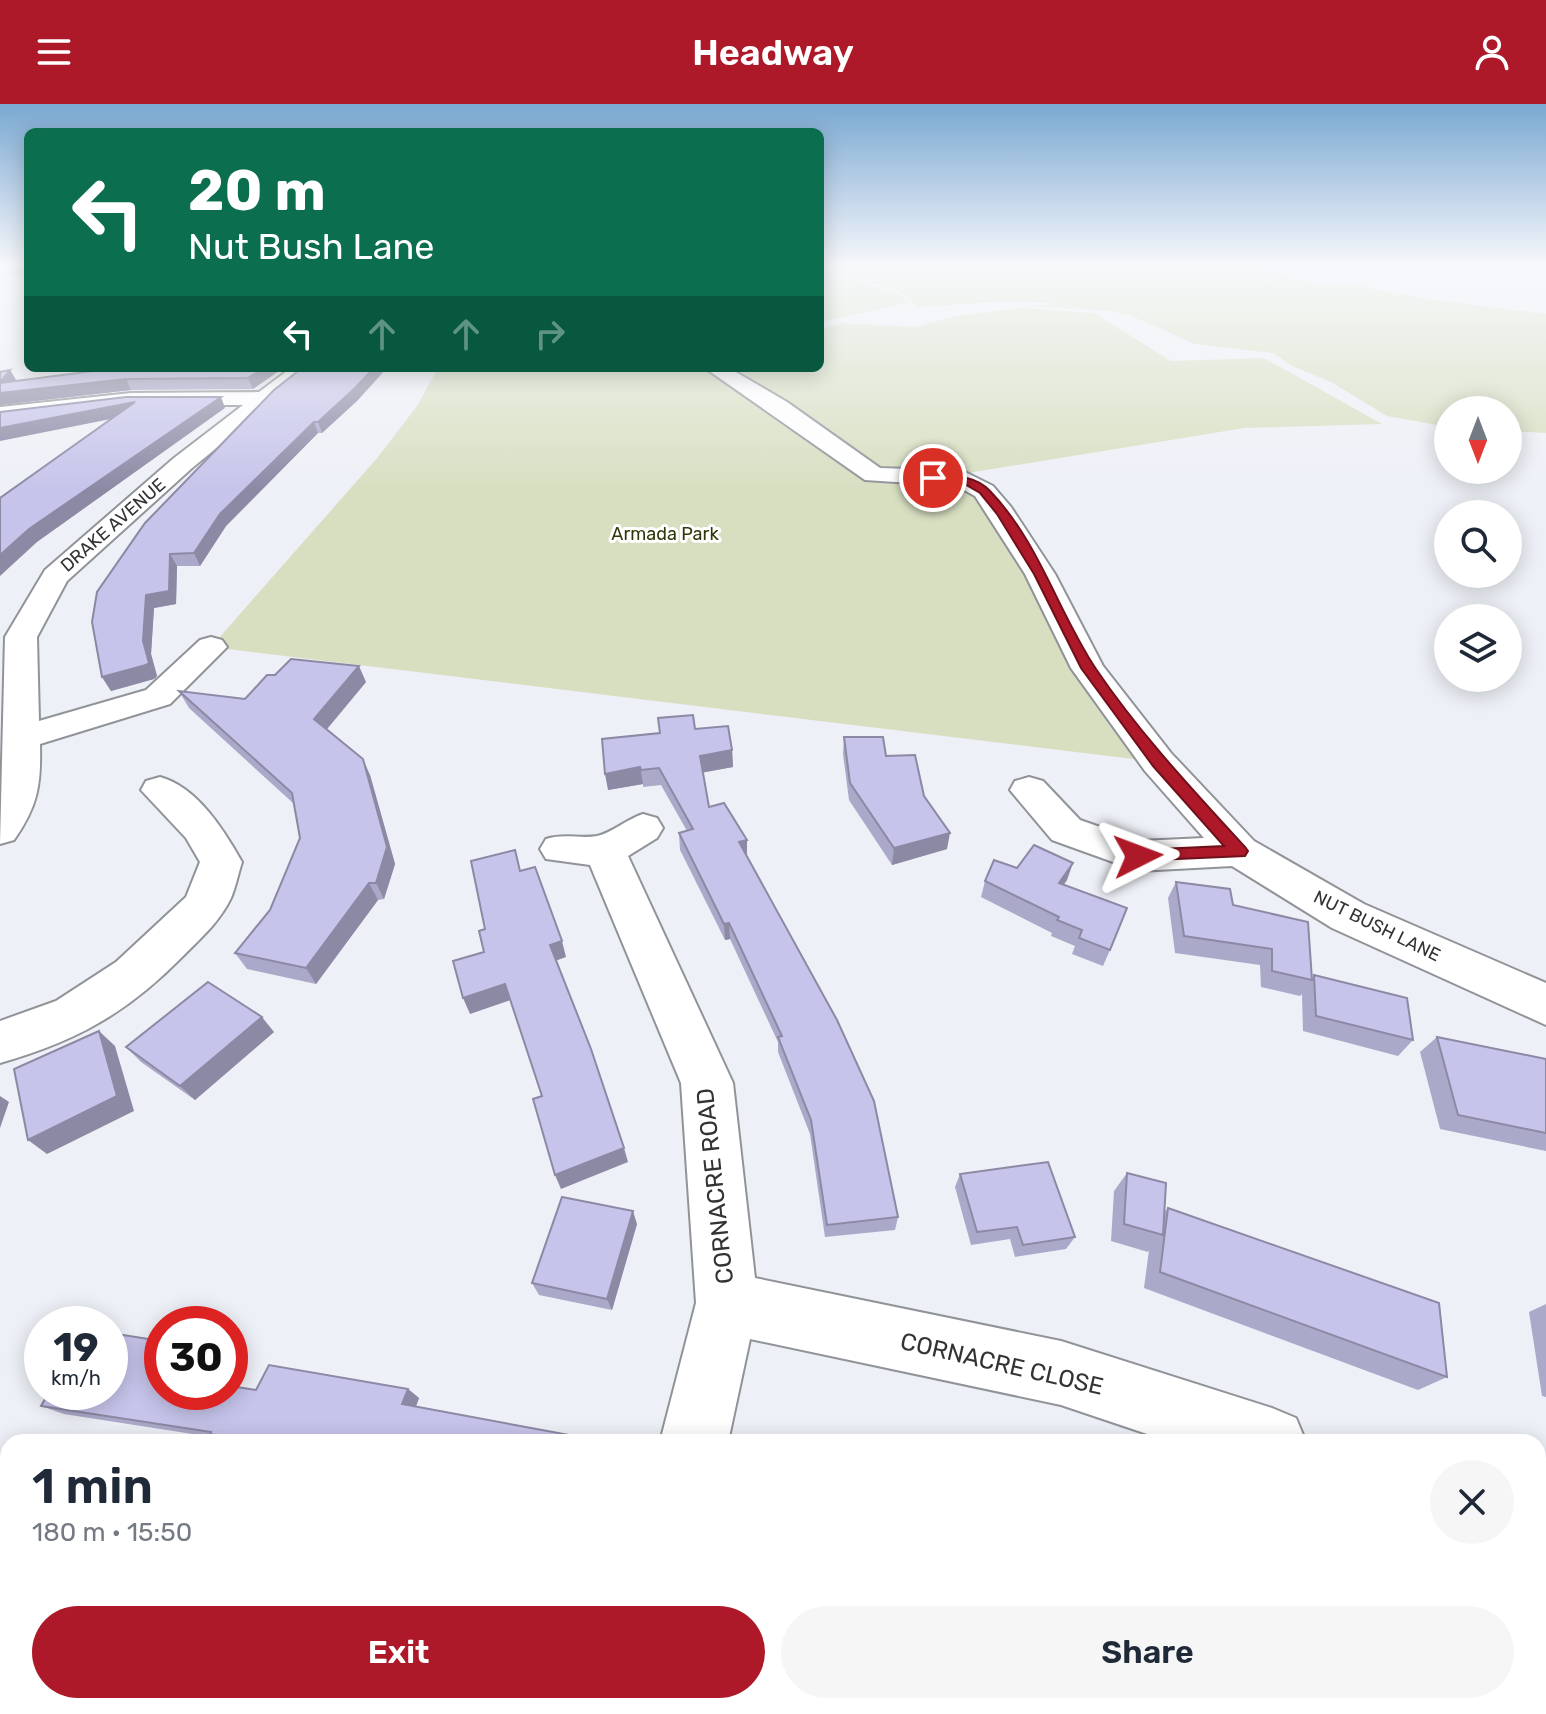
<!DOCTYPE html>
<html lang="en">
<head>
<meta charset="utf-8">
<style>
	:root { --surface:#fff; --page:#f6f6f7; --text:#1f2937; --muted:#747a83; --accent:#ad1929 }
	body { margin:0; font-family:Rubik,sans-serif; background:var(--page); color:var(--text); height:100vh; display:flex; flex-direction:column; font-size:30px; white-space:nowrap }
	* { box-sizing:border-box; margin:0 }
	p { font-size:26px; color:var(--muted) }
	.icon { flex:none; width:44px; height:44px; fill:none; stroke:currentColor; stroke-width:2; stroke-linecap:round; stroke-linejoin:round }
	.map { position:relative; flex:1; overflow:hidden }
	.sheet { position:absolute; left:0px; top:1330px; width:1546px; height:280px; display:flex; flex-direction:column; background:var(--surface); border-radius:24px 24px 0 0; box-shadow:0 4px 20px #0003 }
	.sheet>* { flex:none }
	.top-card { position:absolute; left:24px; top:24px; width:800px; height:244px; border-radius:12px; box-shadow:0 4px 20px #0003; background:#0b6e4f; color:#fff; overflow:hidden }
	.needle { width:52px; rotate:180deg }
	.buttons { position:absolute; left:1434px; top:292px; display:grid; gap:16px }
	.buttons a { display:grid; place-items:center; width:88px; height:88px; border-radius:50%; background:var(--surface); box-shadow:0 4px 20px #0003; font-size:40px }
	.speed { position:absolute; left:24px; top:1202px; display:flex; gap:16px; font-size:40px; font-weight:700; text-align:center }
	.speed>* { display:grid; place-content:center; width:104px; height:104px; border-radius:50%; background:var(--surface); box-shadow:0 4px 20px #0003; line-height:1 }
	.speed small { font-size:20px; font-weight:400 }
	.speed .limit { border:12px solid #d22; background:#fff; color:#111 }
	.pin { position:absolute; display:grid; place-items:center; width:68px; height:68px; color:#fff; margin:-34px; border:4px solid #fff; border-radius:50%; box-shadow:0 2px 8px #0007 }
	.me { position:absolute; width:88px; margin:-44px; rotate:87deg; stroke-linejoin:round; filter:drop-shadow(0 0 6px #0008) }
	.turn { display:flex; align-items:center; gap:28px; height:168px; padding:0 32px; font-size:36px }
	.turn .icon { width:104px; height:104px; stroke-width:2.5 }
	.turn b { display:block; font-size:56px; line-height:68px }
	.lanes { display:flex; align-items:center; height:76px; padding:0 32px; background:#0003; justify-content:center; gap:40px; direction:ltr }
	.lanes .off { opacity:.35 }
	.round { display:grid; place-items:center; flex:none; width:84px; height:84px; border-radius:42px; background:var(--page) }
	.headline { display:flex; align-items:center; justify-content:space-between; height:136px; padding:0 32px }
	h1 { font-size:48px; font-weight:600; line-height:60px }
	.button { display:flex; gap:16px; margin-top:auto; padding:16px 32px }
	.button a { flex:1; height:92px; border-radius:48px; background:var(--accent); color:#fff; font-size:32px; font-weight:600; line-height:92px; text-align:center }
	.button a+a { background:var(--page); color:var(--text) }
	header { display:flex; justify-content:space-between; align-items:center; height:104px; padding:0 32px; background:var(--accent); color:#fff; font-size:36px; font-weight:600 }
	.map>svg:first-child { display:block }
	.green { fill:#d8dfc1 }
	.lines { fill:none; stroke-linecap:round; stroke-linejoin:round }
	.minor-casing { stroke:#909398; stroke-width:4 }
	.minor { fill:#fff; fill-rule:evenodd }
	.wall { fill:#aaa9c9 }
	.shaded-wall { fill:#8b89a4 }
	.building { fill:#c6c4ea; stroke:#8b89a4; stroke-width:2 }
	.route { fill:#ad1929; stroke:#70101b; stroke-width:2 }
	.labels { text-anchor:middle; stroke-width:6; stroke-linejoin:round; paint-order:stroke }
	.far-street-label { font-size:18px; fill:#323335; stroke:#fff }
	.far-park-label { font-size:18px; fill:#313708; stroke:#fff }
	.near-street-label { font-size:24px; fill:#323335; stroke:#fff }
</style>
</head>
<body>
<header><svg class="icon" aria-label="menu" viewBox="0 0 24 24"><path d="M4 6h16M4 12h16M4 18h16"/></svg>Headway<svg class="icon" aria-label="person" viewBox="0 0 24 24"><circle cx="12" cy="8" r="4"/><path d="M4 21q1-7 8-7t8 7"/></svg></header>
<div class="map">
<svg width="1546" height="1610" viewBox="0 0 1546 1610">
	<rect width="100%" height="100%" fill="#edf0f6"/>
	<g class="green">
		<path d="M 1234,161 L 1329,182 L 1349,180 L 1428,195 L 1546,210 L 1546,329 L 1508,327 L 1508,306 L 1448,306 L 1448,323 L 1387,312 L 1331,278 L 1292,262 L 1273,249 L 1195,240 L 1132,212 L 1110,207 L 1029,202 L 1062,200 L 1013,197 L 917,203 L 906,190 L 820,162 Z"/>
		<path d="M 820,164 L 899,190 L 912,198 L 820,218 Z"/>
		<path d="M 1021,204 L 1094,209 L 1171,257 L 1264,254 L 1382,320 L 1244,324 L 962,370 L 878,365 L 728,264 L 820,264 L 820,225 L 843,219 L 915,223 L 957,212 Z"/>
		<path d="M 438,264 L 715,264 L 874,371 L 963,375 L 984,387 L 1158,658 L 211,543 L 378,353 L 417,302 Z"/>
	</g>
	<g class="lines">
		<g class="minor-casing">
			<g id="minor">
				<path d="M 291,264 L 314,264 L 192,364 L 67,477 L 37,533 L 39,617 L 146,586 L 200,536 L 211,533 L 222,536 L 227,543 L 170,600 L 40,640 C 41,681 38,702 14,736 L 0,740 L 5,533 L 45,466 L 174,354 L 243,301 L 131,301 L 0,317 L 0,303 L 131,289 L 259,288 Z"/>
				<path d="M 705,264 L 729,264 L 787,298 L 880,364 L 963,367 L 993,382 L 1011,403 L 1055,470 L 1103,562 L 1171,649 L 1254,737 L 1364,800 L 1546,879 L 1546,921 L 1332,824 L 1232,762 L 1138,767 L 1052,736 L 1010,686 L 1015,677 L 1029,673 L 1043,677 L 1080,716 L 1140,737 L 1204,734 L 1145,667 L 1071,564 L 1025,470 L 975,392 L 957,382 L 865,376 Z"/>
				<path d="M 160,673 C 197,683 224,726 242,758 C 238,770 236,782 231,794 C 220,817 202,833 184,851 C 128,908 78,937 0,959 L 0,917 L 56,897 L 116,858 L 186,793 L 200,758 L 186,734 L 141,686 L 146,677 Z"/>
				<path d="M 643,710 L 657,714 L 663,724 L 657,734 L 628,752 L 733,979 L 755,1174 L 1061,1237 L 1272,1304 L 1296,1314 L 1306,1338 L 1171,1338 L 1061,1301 L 750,1235 L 728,1338 L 660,1338 L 696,1199 L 681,979 L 590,761 L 546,755 L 540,745 L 546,735 C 564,729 580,735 597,732 C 612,729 627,715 643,710 Z"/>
				<path d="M 1538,1389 L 1546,1392 L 1546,1464 L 1538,1461 Z"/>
				<path d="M 0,1472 L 8,1474 L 8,1548 L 0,1546 Z"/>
				<path d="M 337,1602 L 444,1602 L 448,1610 L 340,1610 Z"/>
				<path d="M 593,1602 L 671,1602 L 670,1610 L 590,1610 Z"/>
			</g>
		</g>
		<use href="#minor" class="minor"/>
	</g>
	<g class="wall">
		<path d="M 7,161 L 28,161 L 28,176 L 12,170 Z"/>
		<path d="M 283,264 L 253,285 L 131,286 L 0,301 L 10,266 L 16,276 Z"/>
		<path d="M 302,264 L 358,296 L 322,329 L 318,329 L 226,422 L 200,462 L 177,462 L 176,500 L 154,504 L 151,550 L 157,572 L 154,575 L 111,587 L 102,573 L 92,518 Z"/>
		<path d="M 366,578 L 327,625 L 370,671 L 395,760 L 384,795 L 378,796 L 316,880 L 247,865 L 235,849 L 270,806 L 300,734 L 293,699 L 189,604 L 179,587 L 245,595 Z"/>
		<path d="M 695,625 L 732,646 L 733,663 L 703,668 L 709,703 L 747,752 L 898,1113 L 895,1126 L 825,1133 L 810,1030 L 778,948 L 778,938 L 730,835 L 725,836 L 680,746 L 679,729 L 687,727 L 661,681 L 643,683 L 643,680 L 608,686 Z"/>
		<path d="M 844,633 L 886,652 L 924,692 L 947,745 L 892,761 L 849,696 L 843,650 Z"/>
		<path d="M 1017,764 L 1067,776 L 1063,781 L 1110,846 L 1103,862 L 1072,850 L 1075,842 L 1051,832 L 1052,829 L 981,793 L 985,777 Z"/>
		<path d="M 1176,778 L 1233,801 L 1312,874 L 1314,871 L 1413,936 L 1398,952 L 1303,927 L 1302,890 L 1300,892 L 1261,883 L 1260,861 L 1175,849 L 1168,794 Z"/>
		<path d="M 274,928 L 195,996 L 141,958 L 126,943 Z"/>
		<path d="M 1437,933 L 1546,955 L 1546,1047 L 1440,1025 L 1420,948 Z"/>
		<path d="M 1127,1069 L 1164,1108 L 1168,1104 L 1447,1273 L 1418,1286 L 1144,1184 L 1149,1146 L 1148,1148 L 1111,1137 L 1114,1087 Z"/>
		<path d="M 960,1070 L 1075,1133 L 1066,1145 L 1015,1153 L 1010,1135 L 971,1141 L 955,1083 Z"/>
		<path d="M 637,1120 L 612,1206 L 539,1191 L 532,1179 Z"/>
		<path d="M 1546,1200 L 1546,1293 L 1542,1292 L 1529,1208 Z"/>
		<path d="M 408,1285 L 419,1294 L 416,1302 L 607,1338 L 229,1338 L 218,1334 L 64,1310 L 41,1302 L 162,1288 Z"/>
		<path d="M 1353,1602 L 1418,1602 L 1419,1610 L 1372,1610 Z"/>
	</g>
	<g class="shaded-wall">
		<path d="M 264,264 L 283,264 L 253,285 L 248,274 Z"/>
		<path d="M 374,264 L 387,264 L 358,296 L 322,329 L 318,318 Z"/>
		<path d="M 10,266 L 16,276 L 126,275 L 131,286 L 0,301 L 0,278 Z"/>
		<path d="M 221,293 L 225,304 L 37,438 L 0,472 L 0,451 L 29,425 Z"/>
		<path d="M 135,298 L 141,309 L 0,337 L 0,324 Z"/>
		<path d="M 314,318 L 318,329 L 226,422 L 200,462 L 194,449 L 220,410 Z"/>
		<path d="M 170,450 L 177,462 L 176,500 L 154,504 L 151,550 L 157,572 L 154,575 L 111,587 L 102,573 L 143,537 L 146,491 Z"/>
		<path d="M 359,562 L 366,578 L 322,631 L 314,615 Z"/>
		<path d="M 732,646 L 733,663 L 701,669 L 700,652 Z"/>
		<path d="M 363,655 L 370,671 L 395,760 L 384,795 L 376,779 Z"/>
		<path d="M 640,663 L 643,680 L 608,686 L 605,670 Z"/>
		<path d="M 950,729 L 947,745 L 892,761 L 894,744 Z"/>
		<path d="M 747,736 L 747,753 L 739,738 Z"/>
		<path d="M 1073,759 L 1067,776 L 1053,796 L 1059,779 Z"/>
		<path d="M 369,779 L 378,796 L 316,880 L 306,864 Z"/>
		<path d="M 729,819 L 730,835 L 725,836 L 724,820 Z"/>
		<path d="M 562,837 L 566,853 L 555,857 L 550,841 Z"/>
		<path d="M 505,880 L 511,896 L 470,910 L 463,894 Z"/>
		<path d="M 262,913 L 274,928 L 195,996 L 180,982 Z"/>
		<path d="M 99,927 L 115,942 L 134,1007 L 47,1050 L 28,1036 Z"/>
		<path d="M 0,992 L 9,998 L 0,1024 Z"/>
		<path d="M 624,1044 L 628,1058 L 561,1085 L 555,1071 Z"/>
		<path d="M 633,1107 L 637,1120 L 612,1206 L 607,1195 Z"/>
		<path d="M 408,1285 L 419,1294 L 414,1308 L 402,1300 Z"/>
	</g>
	<g class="building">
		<path d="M 8,161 L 28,161 L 28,169 Z"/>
		<path d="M 117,264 L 264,264 L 248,274 L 126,275 L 0,289 L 0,279 Z"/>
		<path d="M 302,264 L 374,264 L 354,285 L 318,318 L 314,318 L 220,410 L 194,449 L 170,450 L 169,487 L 146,491 L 143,537 L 149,559 L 146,561 L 102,573 L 92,518 L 97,488 L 145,419 L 274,286 Z"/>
		<path d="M 10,266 L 0,278 L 0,268 Z"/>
		<path d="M 126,293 L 221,293 L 29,425 L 0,451 L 0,394 L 135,298 L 0,324 L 0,308 Z"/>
		<path d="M 291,555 L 359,562 L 314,615 L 363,655 L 387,743 L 376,779 L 369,779 L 306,864 L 235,849 L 270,806 L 300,734 L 292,689 L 179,587 L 245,595 L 267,571 L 275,571 Z"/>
		<path d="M 693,611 L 695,625 L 728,622 L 732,646 L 700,652 L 709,703 L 724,699 L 747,736 L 739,738 L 837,916 L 874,997 L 898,1113 L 827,1121 L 811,1016 L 778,933 L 782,932 L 729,819 L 724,820 L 679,729 L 693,725 L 659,664 L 641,666 L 640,663 L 605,670 L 602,635 L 660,629 L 658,614 Z"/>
		<path d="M 844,633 L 883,633 L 886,652 L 915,651 L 924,692 L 950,729 L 894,744 L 850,679 Z"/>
		<path d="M 1034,741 L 1073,759 L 1059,779 L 1127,804 L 1110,846 L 1079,834 L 1082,826 L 1057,816 L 1059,813 L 985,777 L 994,756 L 1017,764 Z"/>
		<path d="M 515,746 L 520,767 L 535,763 L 562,837 L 550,841 L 591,945 L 624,1044 L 555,1071 L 533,995 L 542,992 L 505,880 L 463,894 L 453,857 L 484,848 L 479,827 L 485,825 L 471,757 Z"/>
		<path d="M 1176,778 L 1230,785 L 1233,801 L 1308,818 L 1312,876 L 1272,867 L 1272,845 L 1184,832 Z"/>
		<path d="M 1314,871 L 1407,894 L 1413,936 L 1316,912 Z"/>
		<path d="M 208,878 L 262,913 L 180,982 L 126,943 Z"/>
		<path d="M 99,927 L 117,992 L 28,1036 L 14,965 Z"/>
		<path d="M 1437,933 L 1546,955 L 1546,1029 L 1458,1011 Z"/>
		<path d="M 1048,1058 L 1075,1133 L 1023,1141 L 1017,1123 L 977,1128 L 960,1070 Z"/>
		<path d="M 1127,1069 L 1166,1079 L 1163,1131 L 1124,1120 Z"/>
		<path d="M 562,1093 L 633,1107 L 607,1195 L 532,1179 Z"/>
		<path d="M 1168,1104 L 1439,1199 L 1447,1273 L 1160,1168 Z"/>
		<path d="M 110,1229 L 162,1237 L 162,1288 L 230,1288 L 230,1282 L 256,1286 L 269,1261 L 408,1285 L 402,1300 L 607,1338 L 250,1338 L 210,1330 L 211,1328 L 41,1302 L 49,1288 L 110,1288 Z"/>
		<path d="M 1373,1602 L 1418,1602 L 1419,1610 L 1391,1610 Z"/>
	</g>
	<linearGradient id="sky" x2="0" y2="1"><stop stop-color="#7aa8d2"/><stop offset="0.42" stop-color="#f7f8fb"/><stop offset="1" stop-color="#f7f8fb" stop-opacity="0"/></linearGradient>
	<rect width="1546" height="386" fill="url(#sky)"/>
	<path class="route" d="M 933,371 C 954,372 975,371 990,387 C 1039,438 1058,508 1096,565 C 1140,630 1193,686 1245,743 L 1248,747 L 1245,752 L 1132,757 L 1129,752 L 1132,748 L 1138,746 L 1224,742 L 1153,662 L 1081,564 L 1034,470 L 997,410 L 980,389 L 961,378 L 930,376 L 928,374 Z"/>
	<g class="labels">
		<g class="far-street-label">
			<text transform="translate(113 421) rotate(-41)" y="6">DRAKE AVENUE</text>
			<text transform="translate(1377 822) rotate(26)" y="6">NUT BUSH LANE</text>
		</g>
		<g class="far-park-label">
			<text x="665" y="436">Armada Park</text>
		</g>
		<g class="near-street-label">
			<text transform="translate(715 1082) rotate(-96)" y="8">CORNACRE ROAD</text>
			<text transform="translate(1002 1260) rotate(13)" y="8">CORNACRE CLOSE</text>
		</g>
	</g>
</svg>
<div class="buttons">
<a><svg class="needle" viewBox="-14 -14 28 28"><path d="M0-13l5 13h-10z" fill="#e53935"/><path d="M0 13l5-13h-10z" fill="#747a83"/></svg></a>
<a><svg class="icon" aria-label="search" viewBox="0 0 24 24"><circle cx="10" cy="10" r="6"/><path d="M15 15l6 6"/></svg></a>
<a><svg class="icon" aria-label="layers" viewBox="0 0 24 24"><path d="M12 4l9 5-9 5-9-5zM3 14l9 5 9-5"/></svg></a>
</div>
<div class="speed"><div>19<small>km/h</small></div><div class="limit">30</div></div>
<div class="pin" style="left:933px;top:374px;background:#d93025"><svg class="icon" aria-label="arrive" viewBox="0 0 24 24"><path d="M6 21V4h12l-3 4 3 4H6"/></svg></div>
<svg class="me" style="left:1138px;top:752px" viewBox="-20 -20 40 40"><path d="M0-17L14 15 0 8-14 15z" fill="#ad1929" stroke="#fff" stroke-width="4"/></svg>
<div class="top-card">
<div class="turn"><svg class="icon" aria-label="left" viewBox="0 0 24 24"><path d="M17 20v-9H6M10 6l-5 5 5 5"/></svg><div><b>20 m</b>Nut Bush Lane</div></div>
<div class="lanes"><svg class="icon" aria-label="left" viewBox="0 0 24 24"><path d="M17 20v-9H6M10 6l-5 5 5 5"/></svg><svg class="icon off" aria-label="ahead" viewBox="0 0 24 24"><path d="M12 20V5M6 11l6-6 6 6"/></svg><svg class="icon off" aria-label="ahead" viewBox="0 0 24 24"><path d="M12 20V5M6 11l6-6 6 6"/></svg><svg class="icon off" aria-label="right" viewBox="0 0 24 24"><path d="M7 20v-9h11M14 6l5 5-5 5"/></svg></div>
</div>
<section class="sheet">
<div class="headline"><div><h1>1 min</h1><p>180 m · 15:50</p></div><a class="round"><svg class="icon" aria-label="close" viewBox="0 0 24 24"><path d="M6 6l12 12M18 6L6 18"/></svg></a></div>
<div class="button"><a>Exit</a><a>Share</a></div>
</section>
</div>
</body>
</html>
